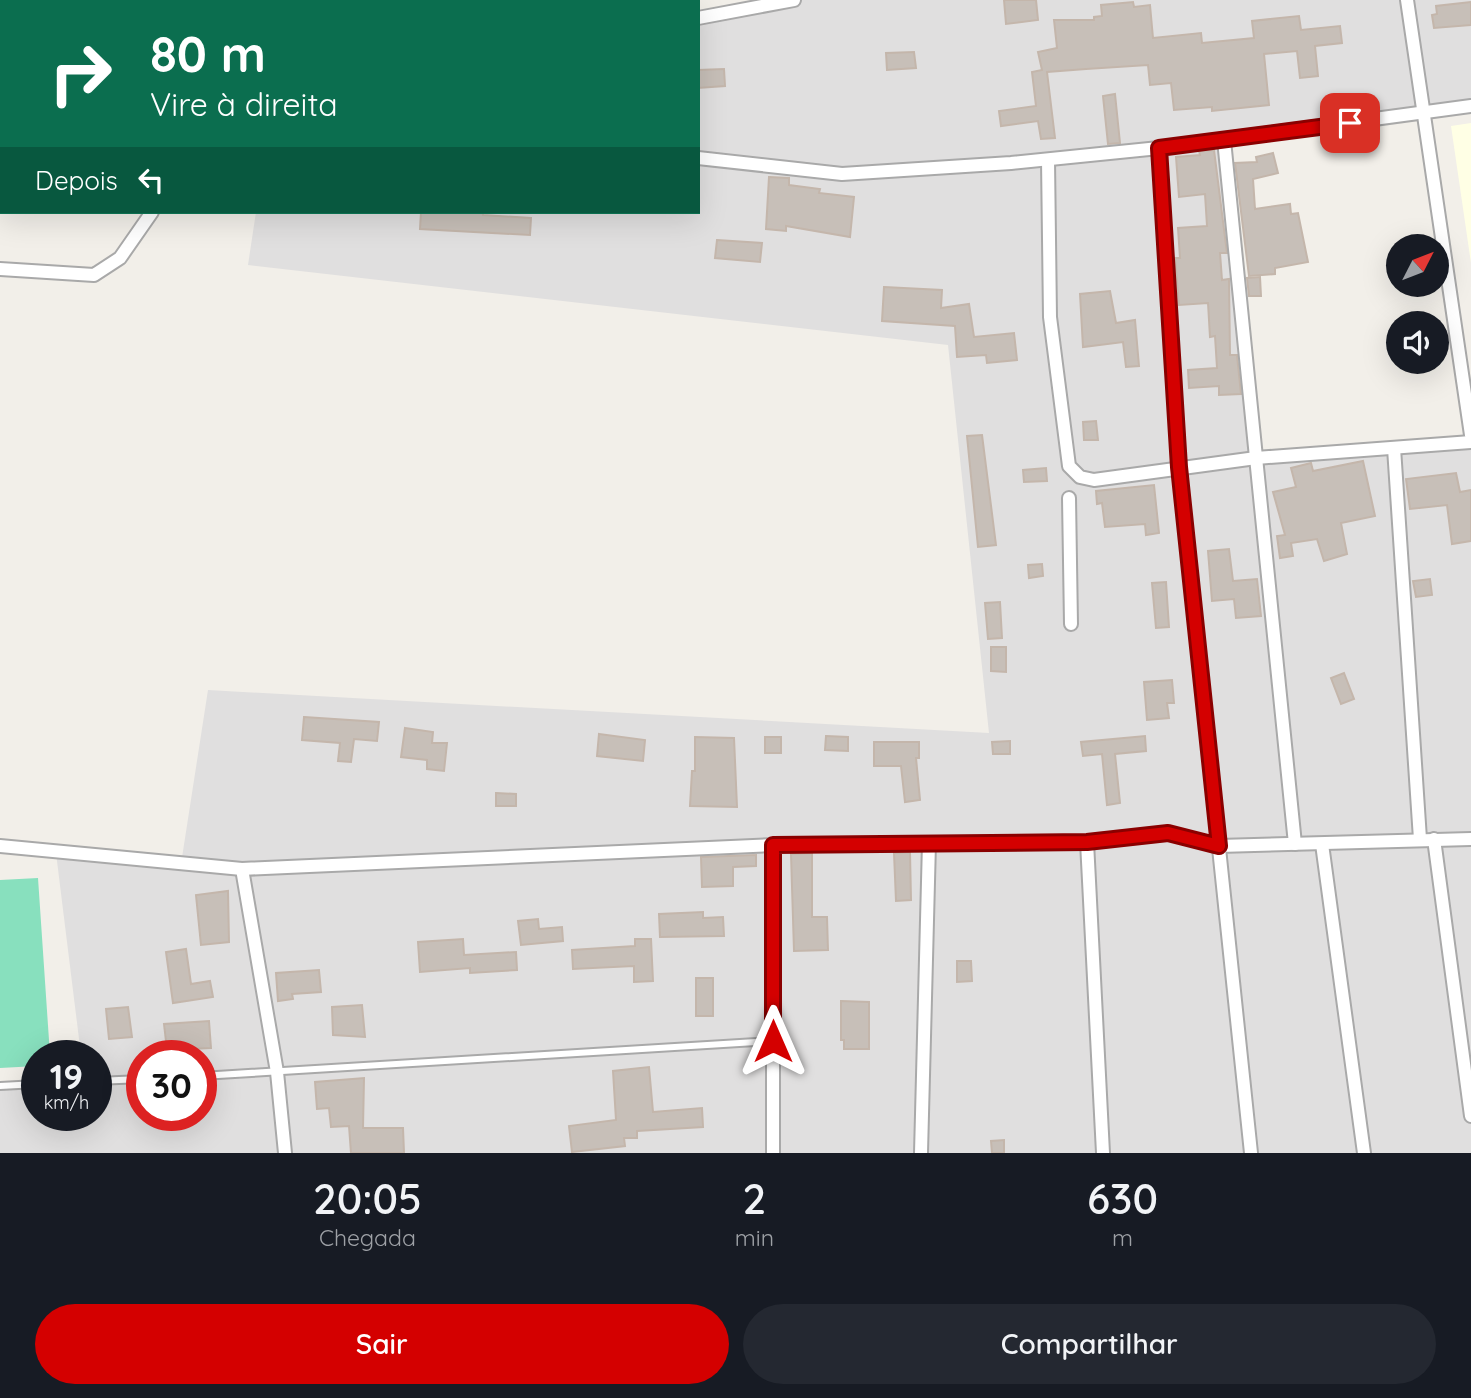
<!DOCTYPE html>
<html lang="pt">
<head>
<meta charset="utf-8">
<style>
	:root { --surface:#171b24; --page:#242831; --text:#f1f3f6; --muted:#9ea1a6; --accent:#d40000 }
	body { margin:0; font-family:Quicksand,sans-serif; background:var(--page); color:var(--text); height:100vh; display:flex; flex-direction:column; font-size:26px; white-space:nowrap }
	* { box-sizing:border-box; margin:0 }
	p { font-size:23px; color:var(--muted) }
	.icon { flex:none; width:38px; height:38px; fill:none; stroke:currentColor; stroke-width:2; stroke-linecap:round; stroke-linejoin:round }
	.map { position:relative; height:1153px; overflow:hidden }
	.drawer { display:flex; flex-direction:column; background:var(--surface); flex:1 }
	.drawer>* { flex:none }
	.hud { position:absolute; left:0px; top:0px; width:700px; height:214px; box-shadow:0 7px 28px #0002; background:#0b6e4f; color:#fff; overflow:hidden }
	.needle { width:46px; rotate:48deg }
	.controls { position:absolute; left:1386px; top:234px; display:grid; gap:14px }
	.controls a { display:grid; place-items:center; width:63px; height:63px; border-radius:50%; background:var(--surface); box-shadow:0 7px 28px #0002; font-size:35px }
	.speed { position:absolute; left:21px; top:1040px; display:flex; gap:14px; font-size:35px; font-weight:700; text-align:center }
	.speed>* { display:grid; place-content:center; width:91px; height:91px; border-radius:50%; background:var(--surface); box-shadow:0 7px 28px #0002; line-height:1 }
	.speed small { font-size:18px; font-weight:400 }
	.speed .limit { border:10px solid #d22; background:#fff; color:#111 }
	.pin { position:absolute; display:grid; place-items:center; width:60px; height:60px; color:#fff; margin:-30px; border-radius:14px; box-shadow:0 4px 10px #0006 }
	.me { position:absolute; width:77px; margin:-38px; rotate:0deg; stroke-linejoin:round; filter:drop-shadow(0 0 5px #0008) }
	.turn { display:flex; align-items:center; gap:24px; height:147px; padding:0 35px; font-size:32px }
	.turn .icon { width:91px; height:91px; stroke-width:2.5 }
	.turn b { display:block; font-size:49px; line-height:60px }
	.then { display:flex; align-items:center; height:66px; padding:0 35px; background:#0003; gap:14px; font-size:26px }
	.eta { display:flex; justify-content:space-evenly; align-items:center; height:119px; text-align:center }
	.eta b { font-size:42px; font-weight:600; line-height:49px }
	.primary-button { display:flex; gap:14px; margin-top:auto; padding:14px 35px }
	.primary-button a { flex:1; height:80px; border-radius:42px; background:var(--accent); color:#fff; font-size:28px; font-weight:600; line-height:80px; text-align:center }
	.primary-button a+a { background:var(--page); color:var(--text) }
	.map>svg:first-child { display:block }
	.residential { fill:#e0dfdf; fill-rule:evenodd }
	.education { fill:#ffffe5 }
	.pitch { fill:#88e0be }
	.building { fill:#c7bfb8; stroke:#c4b6ab; stroke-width:2 }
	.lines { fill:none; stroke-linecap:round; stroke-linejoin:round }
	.service-casing { stroke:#a9a9a9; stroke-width:10 }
	.minor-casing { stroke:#a9a9a9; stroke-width:16 }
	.tertiary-casing { stroke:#a9a9a9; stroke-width:19 }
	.service { stroke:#fff; stroke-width:6 }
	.minor { stroke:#fff; stroke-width:12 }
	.tertiary { stroke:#fff; stroke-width:16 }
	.route-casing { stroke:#8a0000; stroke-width:18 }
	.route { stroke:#d40000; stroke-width:12 }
</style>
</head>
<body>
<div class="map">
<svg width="1471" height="1153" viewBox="0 0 1471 1153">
	<rect width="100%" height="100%" fill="#f2efe9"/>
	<path class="residential" d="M 794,0 L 1471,0 L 1471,106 L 1224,140 L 1256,458 L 1471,442 L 1471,1153 L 0,1153 L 0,1086 L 37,1084 L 37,1115 L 96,1115 L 96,1055 L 81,1055 L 56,853 L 181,864 L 208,690 L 989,733 L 948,345 L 248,265 L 256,212 L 698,212 L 698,18 ZM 142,1055 L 201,1055 L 201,1115 L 142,1115 Z"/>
	<path class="education" d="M 1471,123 L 1471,263 L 1451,126 Z"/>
	<g class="pitch">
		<path d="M 257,0 L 694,0 L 259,2 Z"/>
		<path d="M 38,878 L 50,1055 L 37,1055 L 37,1066 L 0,1068 L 0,880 Z"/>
	</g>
	<g class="building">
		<path d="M 1004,0 L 1036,0 L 1038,20 L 1006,24 Z"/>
		<path d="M 1133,2 L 1134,7 L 1150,5 L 1153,38 L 1201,33 L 1202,43 L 1254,38 L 1252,21 L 1299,16 L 1301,30 L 1340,26 L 1342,43 L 1315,46 L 1318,76 L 1300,78 L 1297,51 L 1264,54 L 1269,105 L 1212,111 L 1212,107 L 1174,110 L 1171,83 L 1150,85 L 1148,65 L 1086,69 L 1047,72 L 1055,138 L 1041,139 L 1038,121 L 1001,126 L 999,111 L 1036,106 L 1032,72 L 1042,70 L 1038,52 L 1057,48 L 1054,20 L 1094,20 L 1094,17 L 1102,16 L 1101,5 Z"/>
		<path d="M 1471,2 L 1471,25 L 1434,28 L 1432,15 L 1437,14 L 1436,6 Z"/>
		<path d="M 914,52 L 916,68 L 887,70 L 886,53 Z"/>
		<path d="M 724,69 L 725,86 L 698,88 L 698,70 Z"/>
		<path d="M 1115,94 L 1120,143 L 1108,144 L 1103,96 Z"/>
		<path d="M 1214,150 L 1227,253 L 1220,253 L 1222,280 L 1229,279 L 1230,355 L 1237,355 L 1241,394 L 1219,395 L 1219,386 L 1189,388 L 1188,370 L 1217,368 L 1215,336 L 1210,337 L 1208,303 L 1179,305 L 1175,258 L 1180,258 L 1178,228 L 1207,226 L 1205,194 L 1179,197 L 1176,157 L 1200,155 L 1199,151 Z"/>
		<path d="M 1273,153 L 1278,173 L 1253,179 L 1255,209 L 1290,204 L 1291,214 L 1298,213 L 1308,262 L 1275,268 L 1275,274 L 1249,276 L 1235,163 L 1257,162 L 1256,157 Z"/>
		<path d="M 769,177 L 789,178 L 789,185 L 820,189 L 819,193 L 854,197 L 850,237 L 786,226 L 786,231 L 766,229 Z"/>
		<path d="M 421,212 L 483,212 L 483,215 L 531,218 L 530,235 L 420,229 Z"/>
		<path d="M 717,240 L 762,243 L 760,262 L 715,258 Z"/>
		<path d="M 1260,277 L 1261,296 L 1249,296 L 1247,278 Z"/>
		<path d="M 884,287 L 942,290 L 941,308 L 969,304 L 974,337 L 1014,333 L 1017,360 L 987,363 L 986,355 L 957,357 L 955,326 L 882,321 Z"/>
		<path d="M 1110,291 L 1116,323 L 1135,320 L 1139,366 L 1126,367 L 1123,342 L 1083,347 L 1080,294 Z"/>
		<path d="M 1096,421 L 1098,440 L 1084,440 L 1083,422 Z"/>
		<path d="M 982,435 L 996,545 L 978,547 L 967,436 Z"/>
		<path d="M 1363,461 L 1375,516 L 1341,523 L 1347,554 L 1324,561 L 1317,539 L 1291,543 L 1293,556 L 1280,558 L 1277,536 L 1285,535 L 1273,492 L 1296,487 L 1291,468 L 1311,463 L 1313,471 Z"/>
		<path d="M 1046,468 L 1047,481 L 1024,482 L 1023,470 Z"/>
		<path d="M 1456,473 L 1460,492 L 1471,490 L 1471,541 L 1452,544 L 1447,505 L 1410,509 L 1406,479 Z"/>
		<path d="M 1154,485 L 1159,533 L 1146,535 L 1145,524 L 1105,527 L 1102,503 L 1097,504 L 1096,491 Z"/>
		<path d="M 1229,549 L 1233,581 L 1257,579 L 1261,616 L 1236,618 L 1234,599 L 1212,601 L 1208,551 Z"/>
		<path d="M 1042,564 L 1043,576 L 1029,578 L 1028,565 Z"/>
		<path d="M 1430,579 L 1432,595 L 1416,597 L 1413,581 Z"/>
		<path d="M 1166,582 L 1169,627 L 1156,628 L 1152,583 Z"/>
		<path d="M 1000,602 L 1002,638 L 988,639 L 985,603 Z"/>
		<path d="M 991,647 L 1006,647 L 1006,672 L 991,671 Z"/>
		<path d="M 1344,673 L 1354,699 L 1341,704 L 1331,678 Z"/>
		<path d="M 1172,680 L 1174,703 L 1167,703 L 1169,718 L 1147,720 L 1144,682 Z"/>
		<path d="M 304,717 L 379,722 L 377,741 L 354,739 L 351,762 L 338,761 L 340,743 L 302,740 Z"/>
		<path d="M 405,728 L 433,732 L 432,743 L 447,743 L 444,771 L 427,769 L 427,760 L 401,757 Z"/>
		<path d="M 599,734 L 645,740 L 643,761 L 597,756 Z"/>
		<path d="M 826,736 L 848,737 L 848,751 L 825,750 Z"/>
		<path d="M 1145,736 L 1146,751 L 1115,754 L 1120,803 L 1107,805 L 1102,754 L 1083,756 L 1081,742 Z"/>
		<path d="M 695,737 L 734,738 L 737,807 L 690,806 L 692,771 L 695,771 Z"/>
		<rect x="765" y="737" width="16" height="16"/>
		<path d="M 1010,741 L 1010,754 L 993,754 L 992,742 Z"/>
		<path d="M 874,742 L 919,742 L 919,758 L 916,758 L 920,800 L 905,802 L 901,766 L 874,766 Z"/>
		<path d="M 496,793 L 516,794 L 516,806 L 496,806 Z"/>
		<path d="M 910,852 L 911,900 L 896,901 L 894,853 Z"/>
		<path d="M 812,853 L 812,917 L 827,917 L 828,950 L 794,951 L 791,854 Z"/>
		<path d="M 756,855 L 756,866 L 733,867 L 733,886 L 702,887 L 701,857 Z"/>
		<path d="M 228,891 L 229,942 L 201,945 L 196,895 Z"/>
		<path d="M 703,912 L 703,918 L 723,917 L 724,936 L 660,937 L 659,914 Z"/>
		<path d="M 538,919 L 539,929 L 562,927 L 563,941 L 521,945 L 518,921 Z"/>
		<path d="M 463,939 L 464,955 L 516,952 L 517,970 L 470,973 L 470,968 L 420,972 L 418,942 Z"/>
		<path d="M 635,939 L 651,939 L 653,981 L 634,982 L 634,966 L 573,969 L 572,950 L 635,946 Z"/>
		<path d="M 186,949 L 191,984 L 210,981 L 213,997 L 173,1003 L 166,952 Z"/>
		<path d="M 957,961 L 971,961 L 972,981 L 957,982 Z"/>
		<path d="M 319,970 L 321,992 L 292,994 L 293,999 L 278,1001 L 276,973 Z"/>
		<rect x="696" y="978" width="17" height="38"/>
		<path d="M 841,1001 L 869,1002 L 869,1049 L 844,1049 L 844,1040 L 841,1040 Z"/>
		<path d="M 362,1005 L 365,1037 L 333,1035 L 332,1007 Z"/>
		<path d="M 128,1007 L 132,1037 L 109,1039 L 106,1009 Z"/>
		<path d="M 209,1021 L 211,1048 L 167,1050 L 164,1024 Z"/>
		<path d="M 649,1067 L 653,1112 L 702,1108 L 703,1127 L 637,1131 L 637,1138 L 624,1138 L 625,1146 L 572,1152 L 569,1126 L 616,1120 L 613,1071 Z"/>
		<path d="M 364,1078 L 363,1128 L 403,1128 L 404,1153 L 351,1153 L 349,1126 L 331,1127 L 329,1108 L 317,1109 L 315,1082 Z"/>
		<path d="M 1004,1140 L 1004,1153 L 992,1153 L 991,1141 Z"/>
	</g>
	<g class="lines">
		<g class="service-casing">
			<g id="service">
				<path d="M 201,1076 L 772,1041"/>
				<path d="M 96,1081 L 142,1079"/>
				<path d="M 0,1086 L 37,1084"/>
			</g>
		</g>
		<g class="minor-casing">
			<g id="minor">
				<path d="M 1407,0 L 1471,435"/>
				<path d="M 698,18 L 794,0"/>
				<path d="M 1224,140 L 1295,844"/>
				<path d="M 1159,148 L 1179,467 L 1251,1153"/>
				<path d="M 698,158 L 842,174 L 1011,163 L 1159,148 L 1471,106"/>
				<path d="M 1048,160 L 1050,317 L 1069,466 L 1080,477 L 1094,480 L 1256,458 L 1471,442"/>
				<path d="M 0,269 L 94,275 L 120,258 L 152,212"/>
				<path d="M 1394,448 L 1420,839"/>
				<path d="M 1069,498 L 1071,624"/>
				<path d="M 1434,839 L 1471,1116"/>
				<path d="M 1087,842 L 1103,1153"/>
				<path d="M 1322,844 L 1364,1153"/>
				<path d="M 0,846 L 242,869 L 773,845 L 1087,842 L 1168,833 L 1219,846 L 1471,839"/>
				<path d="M 242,869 L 277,1072 L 285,1153"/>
				<path d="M 773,1153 L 773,845"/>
				<path d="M 921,1153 L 929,843"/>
			</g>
		</g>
		<g class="tertiary-casing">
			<path id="tertiary" d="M 0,19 L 2,10"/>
		</g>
		<use href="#service" class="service"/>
		<use href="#minor" class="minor"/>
		<use href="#tertiary" class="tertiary"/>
	</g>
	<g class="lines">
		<g class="route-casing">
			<path id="route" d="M 773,1041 L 773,845 L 1087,842 L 1168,833 L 1219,846 L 1179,467 L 1159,148 L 1350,123"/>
		</g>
		<use href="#route" class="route"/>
	</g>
</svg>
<div class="controls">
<a><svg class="needle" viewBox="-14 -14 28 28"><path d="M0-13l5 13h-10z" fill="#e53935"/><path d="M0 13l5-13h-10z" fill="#9ea1a6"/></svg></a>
<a><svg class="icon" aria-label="sound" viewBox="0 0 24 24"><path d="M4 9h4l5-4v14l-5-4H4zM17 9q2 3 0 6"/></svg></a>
</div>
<div class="speed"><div>19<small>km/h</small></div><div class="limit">30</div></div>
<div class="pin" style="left:1350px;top:123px;background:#d93025"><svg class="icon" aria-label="arrive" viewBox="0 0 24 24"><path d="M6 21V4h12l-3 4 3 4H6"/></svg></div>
<svg class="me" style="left:773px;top:1041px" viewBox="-20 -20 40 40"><path d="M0-17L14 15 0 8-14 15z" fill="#d40000" stroke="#fff" stroke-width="4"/></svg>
<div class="hud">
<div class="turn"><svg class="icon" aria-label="right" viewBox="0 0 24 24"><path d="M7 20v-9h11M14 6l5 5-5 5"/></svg><div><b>80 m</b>Vire à direita</div></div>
<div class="then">Depois<svg class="icon" aria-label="left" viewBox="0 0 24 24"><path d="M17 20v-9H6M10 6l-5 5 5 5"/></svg></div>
</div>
</div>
<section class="drawer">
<div class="eta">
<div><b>20:05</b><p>Chegada</p></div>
<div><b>2</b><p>min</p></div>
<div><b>630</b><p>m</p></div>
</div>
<div class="primary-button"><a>Sair</a><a>Compartilhar</a></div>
</section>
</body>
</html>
